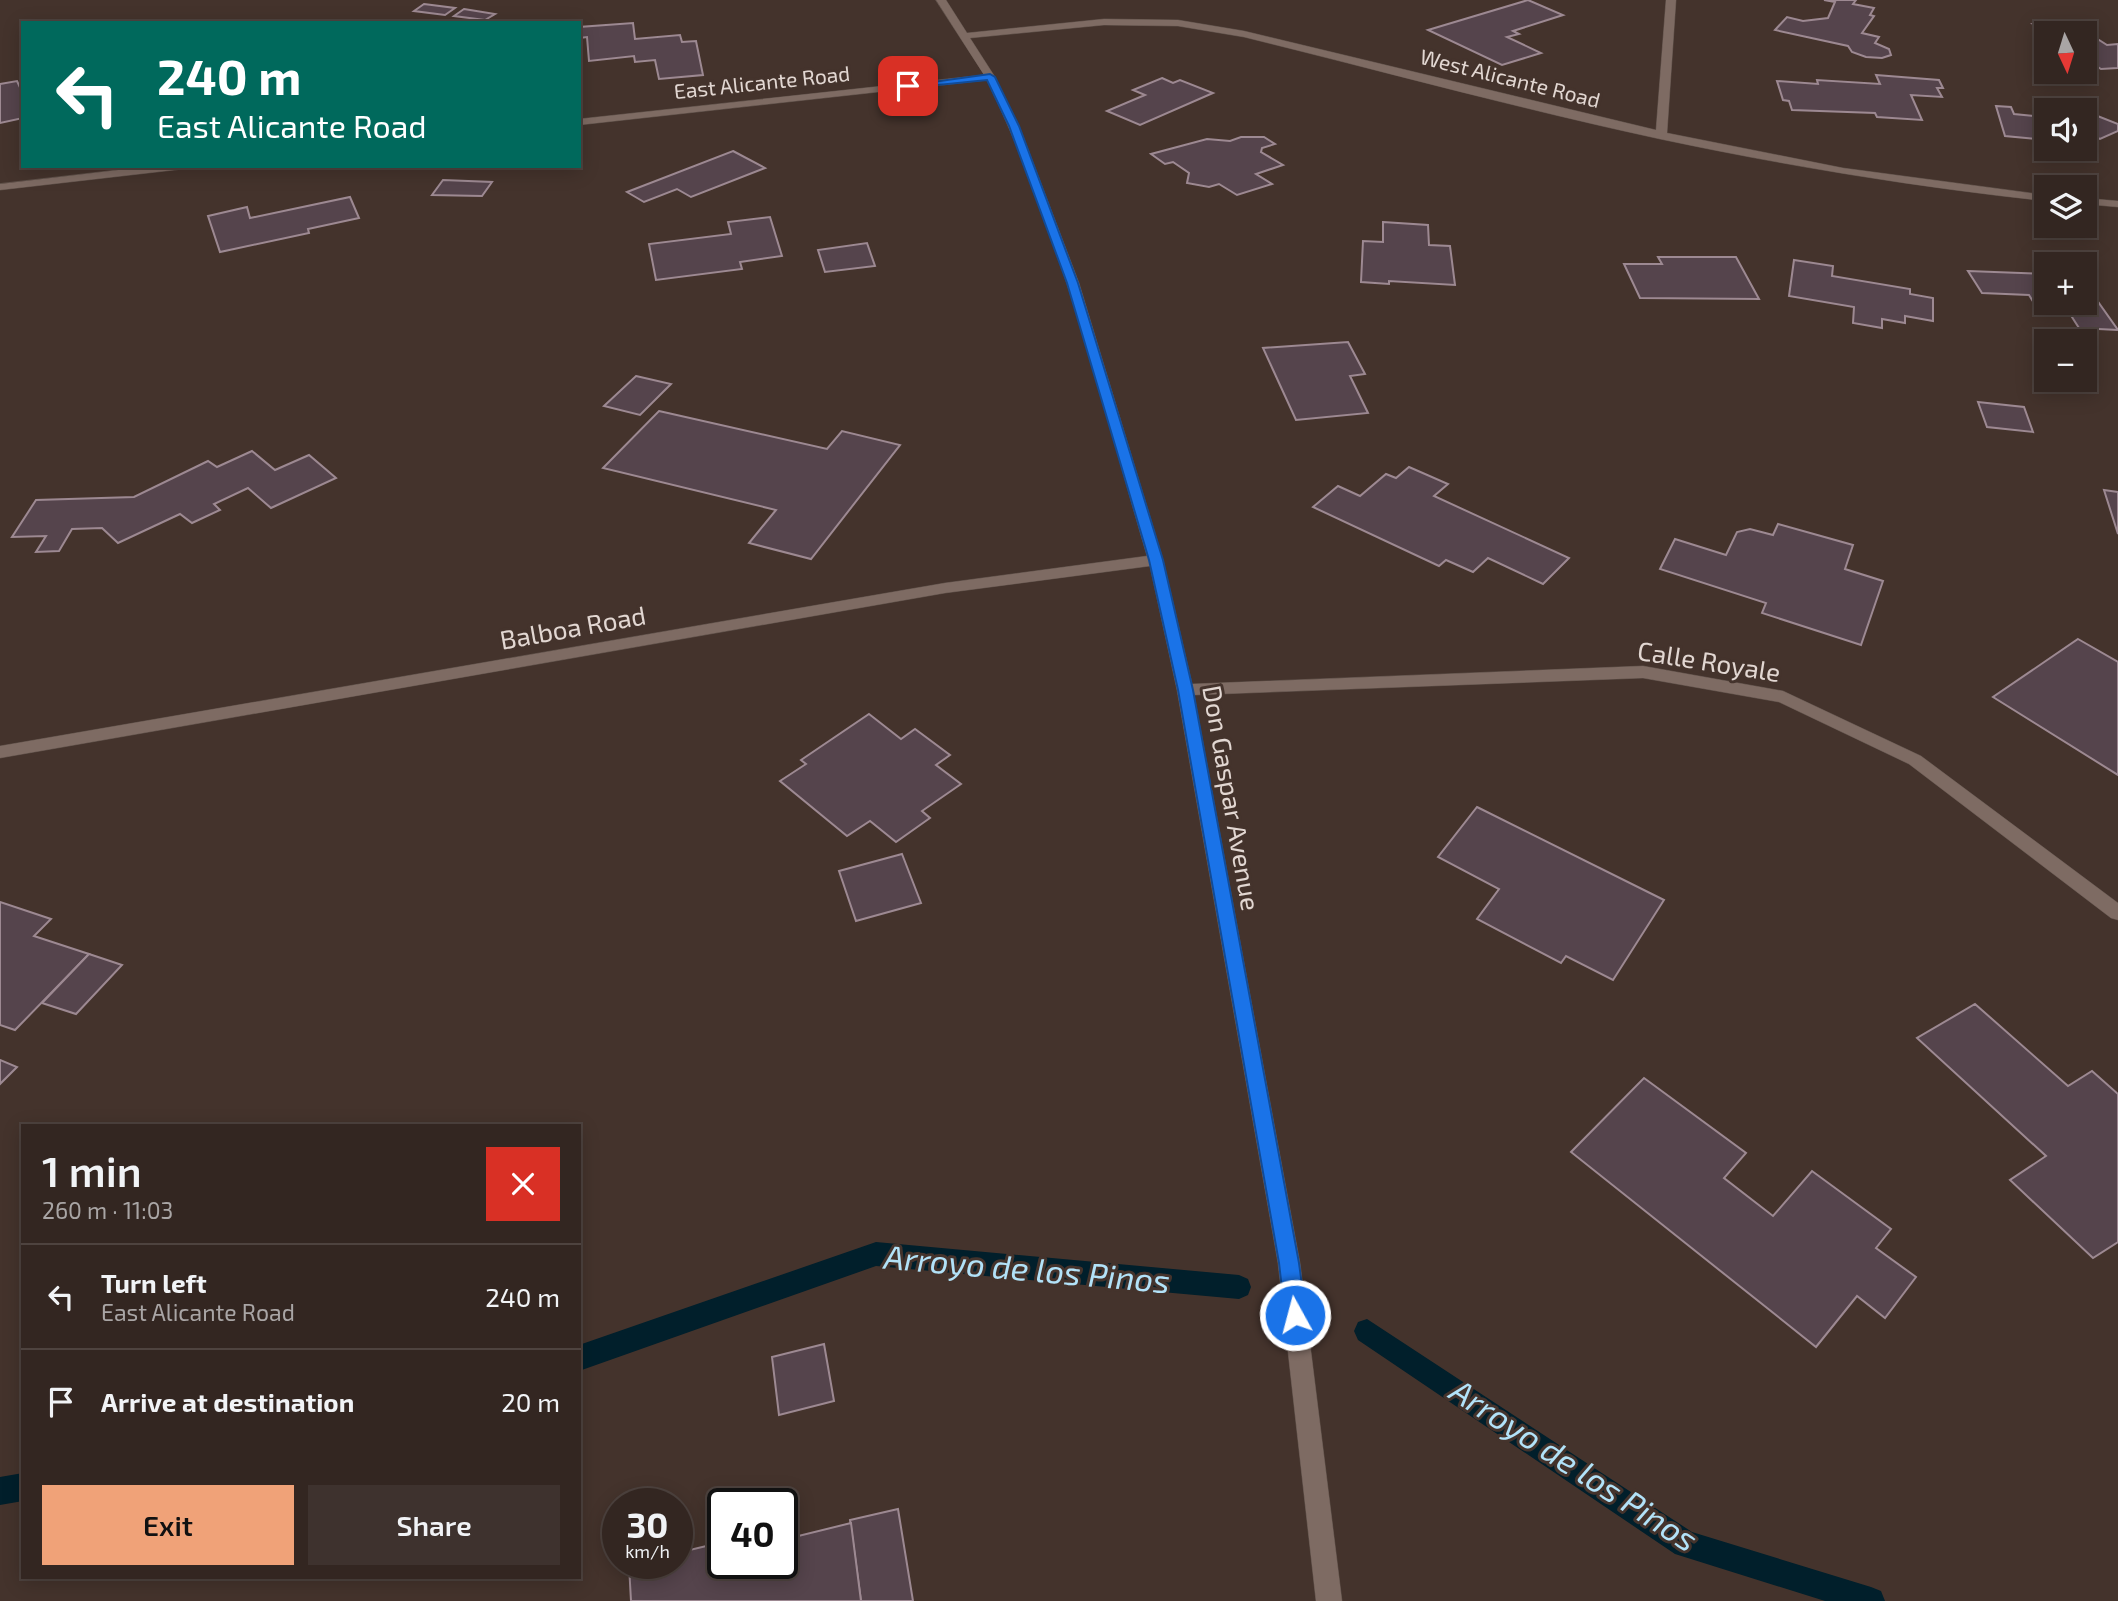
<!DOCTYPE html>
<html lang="en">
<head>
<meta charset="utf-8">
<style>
	:root { --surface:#332621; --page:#3e322e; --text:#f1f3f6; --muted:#a9a5a5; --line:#4e433f; --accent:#f0a278 }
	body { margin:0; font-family:"Exo 2",sans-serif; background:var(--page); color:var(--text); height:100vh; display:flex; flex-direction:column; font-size:26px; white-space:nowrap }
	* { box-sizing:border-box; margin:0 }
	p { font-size:23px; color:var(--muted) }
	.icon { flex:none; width:38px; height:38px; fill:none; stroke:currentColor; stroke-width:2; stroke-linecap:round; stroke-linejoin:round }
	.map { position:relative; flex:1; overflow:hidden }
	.sheet { position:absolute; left:21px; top:1124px; width:560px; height:455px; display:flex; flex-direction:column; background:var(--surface); border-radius:0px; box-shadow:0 4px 18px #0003,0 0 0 2px var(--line) }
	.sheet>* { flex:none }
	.guide { position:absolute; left:21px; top:21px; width:560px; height:147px; border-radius:0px; box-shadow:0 4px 18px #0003,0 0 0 2px var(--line); background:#00695c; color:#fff; overflow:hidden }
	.needle { width:46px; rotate:176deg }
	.controls { position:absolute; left:2034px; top:21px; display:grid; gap:14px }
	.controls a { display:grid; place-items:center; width:63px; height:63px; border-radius:0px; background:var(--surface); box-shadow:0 4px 18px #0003,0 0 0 2px var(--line); font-size:35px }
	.speed { position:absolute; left:602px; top:1488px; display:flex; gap:14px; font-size:35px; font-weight:700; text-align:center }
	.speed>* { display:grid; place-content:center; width:91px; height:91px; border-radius:50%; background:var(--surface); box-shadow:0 4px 18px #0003,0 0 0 2px var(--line); line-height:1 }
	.speed small { font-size:18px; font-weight:400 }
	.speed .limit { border:4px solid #111; border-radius:10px; background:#fff; color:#111 }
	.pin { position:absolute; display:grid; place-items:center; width:60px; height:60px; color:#fff; margin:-30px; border-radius:14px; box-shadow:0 4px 10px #0006 }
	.me { position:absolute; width:77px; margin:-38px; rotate:353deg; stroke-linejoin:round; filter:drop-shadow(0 0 5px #0008) }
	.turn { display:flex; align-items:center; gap:24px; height:147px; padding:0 21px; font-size:32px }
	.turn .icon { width:91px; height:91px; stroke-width:2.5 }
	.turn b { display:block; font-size:49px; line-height:60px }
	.round { display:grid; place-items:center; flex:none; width:74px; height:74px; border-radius:0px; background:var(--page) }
	.overview { display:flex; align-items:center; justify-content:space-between; height:119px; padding:0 21px }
	h1 { font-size:42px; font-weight:600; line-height:52px }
	.primary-button { display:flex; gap:14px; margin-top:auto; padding:14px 21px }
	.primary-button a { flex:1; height:80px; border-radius:0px; background:var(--accent); color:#111; font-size:28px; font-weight:600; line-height:80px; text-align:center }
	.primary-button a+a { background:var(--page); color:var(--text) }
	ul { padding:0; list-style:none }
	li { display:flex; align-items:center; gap:21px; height:105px; padding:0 21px; border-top:2px solid var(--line) }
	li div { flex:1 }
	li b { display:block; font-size:26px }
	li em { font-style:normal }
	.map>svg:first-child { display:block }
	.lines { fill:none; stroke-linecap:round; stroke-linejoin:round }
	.stream { fill:#011f2b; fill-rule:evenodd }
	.building { fill:#55444c; stroke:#9d8992; stroke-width:2 }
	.minor-casing { stroke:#5e5049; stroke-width:1 }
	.minor { fill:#7e6b63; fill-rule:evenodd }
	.route { fill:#1a73e8; stroke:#114b97; stroke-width:2 }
	.labels { text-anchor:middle; stroke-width:6; stroke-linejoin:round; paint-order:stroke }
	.far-street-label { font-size:21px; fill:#e2d7d2; stroke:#44332c }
	.street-label { font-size:26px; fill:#e2d7d2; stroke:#44332c }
	.near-water-label { font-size:33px; font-style:italic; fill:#b2e2f8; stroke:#44332c }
</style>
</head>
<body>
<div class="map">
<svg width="2118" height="1601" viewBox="0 0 2118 1601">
	<rect width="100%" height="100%" fill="#44332c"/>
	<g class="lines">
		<g class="stream">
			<path d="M 876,1242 L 1239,1275 L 1248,1279 L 1251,1287 L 1248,1295 L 1239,1299 L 876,1266 L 579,1371 L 579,1345 Z"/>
			<path d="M 1367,1319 L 1692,1532 L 1871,1587 L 1881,1591 L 1885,1601 L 1825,1601 L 1675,1554 L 1358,1340 L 1354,1331 L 1358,1322 Z"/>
			<path d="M 23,1473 L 23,1501 L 0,1505 L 0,1477 Z"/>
		</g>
	</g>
	<g class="building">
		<path d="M 1528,0 L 1563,15 L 1513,31 L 1519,34 L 1507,37 L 1541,53 L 1502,65 L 1428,30 Z"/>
		<path d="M 1824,0 L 1856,0 L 1853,4 L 1874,8 L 1870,15 L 1874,16 L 1862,33 L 1879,37 L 1875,43 L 1889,49 L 1891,55 L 1882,58 L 1866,57 L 1852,52 L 1848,46 L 1775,30 L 1787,17 L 1803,21 L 1828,18 L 1835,2 Z"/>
		<path d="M 424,4 L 455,8 L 445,15 L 414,11 Z"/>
		<path d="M 464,9 L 495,14 L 485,20 L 454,16 Z"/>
		<path d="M 2075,20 L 2088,29 L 2082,29 L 2107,45 L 2118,44 L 2118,68 L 2101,69 L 2084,58 L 2084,33 L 2048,33 L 2033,24 Z"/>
		<path d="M 633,23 L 635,39 L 680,35 L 682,42 L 696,41 L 703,75 L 659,79 L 655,60 L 635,62 L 634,56 L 589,61 L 587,37 L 579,38 L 579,27 Z"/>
		<path d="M 1876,75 L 1939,80 L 1943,88 L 1937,88 L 1942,97 L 1911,95 L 1922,120 L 1877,117 L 1875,113 L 1792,110 L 1789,101 L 1783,100 L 1777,81 L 1818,84 L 1817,80 L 1880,84 Z"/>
		<path d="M 1162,78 L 1173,83 L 1180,80 L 1213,93 L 1140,125 L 1107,111 L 1145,95 L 1133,90 Z"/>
		<path d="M 17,81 L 23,94 L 23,118 L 0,123 L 0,84 Z"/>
		<path d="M 1996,106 L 2011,107 L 2014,114 L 2043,117 L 2046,140 L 2005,136 Z"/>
		<path d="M 2095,115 L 2118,124 L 2118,131 L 2100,139 L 2084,132 L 2084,119 Z"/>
		<path d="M 1241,137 L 1264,137 L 1275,144 L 1262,148 L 1261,152 L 1283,165 L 1256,174 L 1272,184 L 1237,195 L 1219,184 L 1209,187 L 1187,183 L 1189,173 L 1173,162 L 1165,164 L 1151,154 L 1207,139 L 1230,141 Z"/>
		<path d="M 733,151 L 765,168 L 691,197 L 677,189 L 644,202 L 627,192 Z"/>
		<path d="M 443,180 L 492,182 L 482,196 L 432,195 Z"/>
		<path d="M 350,197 L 359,218 L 308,229 L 309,233 L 220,252 L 208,216 L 247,207 L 250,218 Z"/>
		<path d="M 770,217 L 782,256 L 740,262 L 742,269 L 656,280 L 649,244 L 731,234 L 728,222 Z"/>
		<path d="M 1383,222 L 1428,225 L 1429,245 L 1450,246 L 1455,285 L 1389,281 L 1389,284 L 1361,282 L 1363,241 L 1383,242 Z"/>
		<path d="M 867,243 L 875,266 L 825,272 L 818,250 Z"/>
		<path d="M 1658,257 L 1736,257 L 1759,299 L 1640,298 L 1624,264 L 1662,264 Z"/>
		<path d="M 1794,260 L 1833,266 L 1832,276 L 1910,289 L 1910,294 L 1933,298 L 1933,321 L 1905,316 L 1905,323 L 1882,319 L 1882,328 L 1853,323 L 1854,307 L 1789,296 Z"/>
		<path d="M 1968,271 L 2046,274 L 2046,303 L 2084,303 L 2084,282 L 2118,330 L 2079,328 L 2070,314 L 2040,313 L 2029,295 L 1982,293 Z"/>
		<path d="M 1348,342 L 1365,374 L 1350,376 L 1368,413 L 1296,420 L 1263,348 Z"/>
		<path d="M 636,376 L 671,384 L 640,415 L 604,406 Z"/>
		<path d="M 1978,402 L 2024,407 L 2033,432 L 1987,427 Z"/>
		<path d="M 659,411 L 827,449 L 842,431 L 900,445 L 811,559 L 749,543 L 776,510 L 603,468 Z"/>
		<path d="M 252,451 L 275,470 L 309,455 L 336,478 L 271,508 L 248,488 L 214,504 L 220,510 L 192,523 L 180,514 L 118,543 L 102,528 L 72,529 L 59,551 L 36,552 L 46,536 L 12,537 L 36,500 L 134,497 L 208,461 L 217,467 Z"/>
		<path d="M 1409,467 L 1448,484 L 1434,496 L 1569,558 L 1543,584 L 1488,558 L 1473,572 L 1446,560 L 1439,566 L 1313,507 L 1338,486 L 1360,496 L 1386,474 L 1396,478 Z"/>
		<path d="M 2104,490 L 2118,492 L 2118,534 Z"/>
		<path d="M 1778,524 L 1853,545 L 1845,569 L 1883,581 L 1861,645 L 1762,613 L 1766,603 L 1660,569 L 1675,539 L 1726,555 L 1737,532 L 1750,529 L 1773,535 Z"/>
		<path d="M 2078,639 L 2118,662 L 2118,775 L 1993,697 Z"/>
		<path d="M 869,714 L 901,739 L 915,729 L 950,755 L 936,765 L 961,784 L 922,811 L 930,818 L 896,842 L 870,821 L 847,836 L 780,781 L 806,764 L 801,760 Z"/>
		<path d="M 1477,807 L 1664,900 L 1613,980 L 1566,956 L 1561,963 L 1477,919 L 1499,889 L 1438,857 Z"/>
		<path d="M 902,854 L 921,903 L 856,921 L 839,871 Z"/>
		<path d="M 0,902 L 51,919 L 34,936 L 89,954 L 15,1030 L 0,1025 Z"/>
		<path d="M 89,954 L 122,965 L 76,1014 L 42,1003 Z"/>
		<path d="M 1975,1004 L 2068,1086 L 2092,1071 L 2118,1094 L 2118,1242 L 2093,1258 L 2010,1180 L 2046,1156 L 1917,1038 Z"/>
		<path d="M 0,1060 L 17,1067 L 0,1084 Z"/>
		<path d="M 1644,1078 L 1746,1153 L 1724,1178 L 1773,1216 L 1812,1171 L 1891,1229 L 1876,1248 L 1916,1277 L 1885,1318 L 1857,1296 L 1816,1347 L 1571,1152 Z"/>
		<path d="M 824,1344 L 834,1401 L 779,1415 L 772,1357 Z"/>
		<path d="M 898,1509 L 913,1601 L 861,1601 L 850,1520 Z"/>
		<path d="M 851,1523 L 861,1601 L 631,1601 L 629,1565 L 677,1563 L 677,1553 L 723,1542 L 723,1563 L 782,1563 L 782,1540 Z"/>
	</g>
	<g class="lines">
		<g class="minor-casing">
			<g id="minor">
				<path d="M 936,0 L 946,0 L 967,33 L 1104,19 L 1178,20 L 1244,31 L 1656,130 L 1666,0 L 1676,0 L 1667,133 L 1843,168 L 2046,195 L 2046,201 C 1916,187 1787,166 1660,139 C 1521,109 1382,71 1244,37 L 1178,26 L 1104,25 L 970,38 L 995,77 L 1019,126 L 1079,283 L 1163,560 L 1192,684 L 1643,666 L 1783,691 L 1921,756 L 2118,903 L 2118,920 L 2111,918 L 1909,764 L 1779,702 L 1643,678 L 1194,695 L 1300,1263 L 1342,1601 L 1316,1601 L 1278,1263 L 1177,690 L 1150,566 L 945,593 L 0,758 L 0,746 L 945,583 L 1147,556 C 1100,396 1060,231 987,80 L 579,125 L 579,119 L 984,75 Z"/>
				<path d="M 152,166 L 188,166 L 183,169 L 0,190 L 0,184 Z"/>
				<path d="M 2084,198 L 2118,201 L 2118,207 L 2084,204 Z"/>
			</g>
		</g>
		<use href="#minor" class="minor"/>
	</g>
	<path class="route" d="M 990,74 L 995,77 L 1019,126 L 1078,283 L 1163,560 L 1193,690 L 1299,1263 L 1306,1315 L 1303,1322 L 1295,1325 L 1288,1322 L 1285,1315 L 1279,1263 L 1178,690 L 1149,560 L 1067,283 L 1009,126 L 987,80 L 908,88 L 904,86 Z"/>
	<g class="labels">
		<g class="far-street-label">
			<text transform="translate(1510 79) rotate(14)" y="7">West Alicante Road</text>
			<text transform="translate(762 83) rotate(-6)" y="7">East Alicante Road</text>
		</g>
		<g class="street-label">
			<text transform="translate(573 628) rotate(-10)" y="9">Balboa Road</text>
			<text transform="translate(1709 662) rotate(9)" y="9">Calle Royale</text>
			<text transform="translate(1231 798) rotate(80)" y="9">Don Gaspar Avenue</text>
		</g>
		<g class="near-water-label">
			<text transform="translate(1027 1269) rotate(5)" y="12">Arroyo de los Pinos</text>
			<text transform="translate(1574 1465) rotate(33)" y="12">Arroyo de los Pinos</text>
		</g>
	</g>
</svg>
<div class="controls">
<a><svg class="needle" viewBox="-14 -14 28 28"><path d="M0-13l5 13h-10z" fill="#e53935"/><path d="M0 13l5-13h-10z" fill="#a9a5a5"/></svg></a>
<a><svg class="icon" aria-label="sound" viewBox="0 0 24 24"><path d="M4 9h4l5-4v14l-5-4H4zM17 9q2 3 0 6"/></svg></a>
<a><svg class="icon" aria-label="layers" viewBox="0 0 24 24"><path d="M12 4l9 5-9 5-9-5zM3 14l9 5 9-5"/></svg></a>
<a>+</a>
<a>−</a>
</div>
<div class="speed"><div>30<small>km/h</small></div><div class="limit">40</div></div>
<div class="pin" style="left:908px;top:86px;background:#d93025"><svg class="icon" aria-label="arrive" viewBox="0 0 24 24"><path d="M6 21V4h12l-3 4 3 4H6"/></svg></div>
<svg class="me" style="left:1295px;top:1315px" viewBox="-20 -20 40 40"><circle r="17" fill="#1a73e8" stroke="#fff" stroke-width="3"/><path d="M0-11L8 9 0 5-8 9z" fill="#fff"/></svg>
<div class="guide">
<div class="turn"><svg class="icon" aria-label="left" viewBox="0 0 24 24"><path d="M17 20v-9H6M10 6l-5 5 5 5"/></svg><div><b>240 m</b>East Alicante Road</div></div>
</div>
<section class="sheet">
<div class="overview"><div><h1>1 min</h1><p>260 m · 11:03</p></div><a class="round" style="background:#d93025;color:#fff"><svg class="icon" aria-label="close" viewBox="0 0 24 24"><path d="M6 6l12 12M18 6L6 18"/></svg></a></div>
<ul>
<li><svg class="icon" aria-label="left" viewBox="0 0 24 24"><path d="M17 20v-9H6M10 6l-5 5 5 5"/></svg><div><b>Turn left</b><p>East Alicante Road</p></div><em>240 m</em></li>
<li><svg class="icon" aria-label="arrive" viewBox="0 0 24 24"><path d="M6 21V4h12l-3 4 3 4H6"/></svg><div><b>Arrive at destination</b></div><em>20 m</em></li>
</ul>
<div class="primary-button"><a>Exit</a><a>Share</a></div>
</section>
</div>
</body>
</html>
